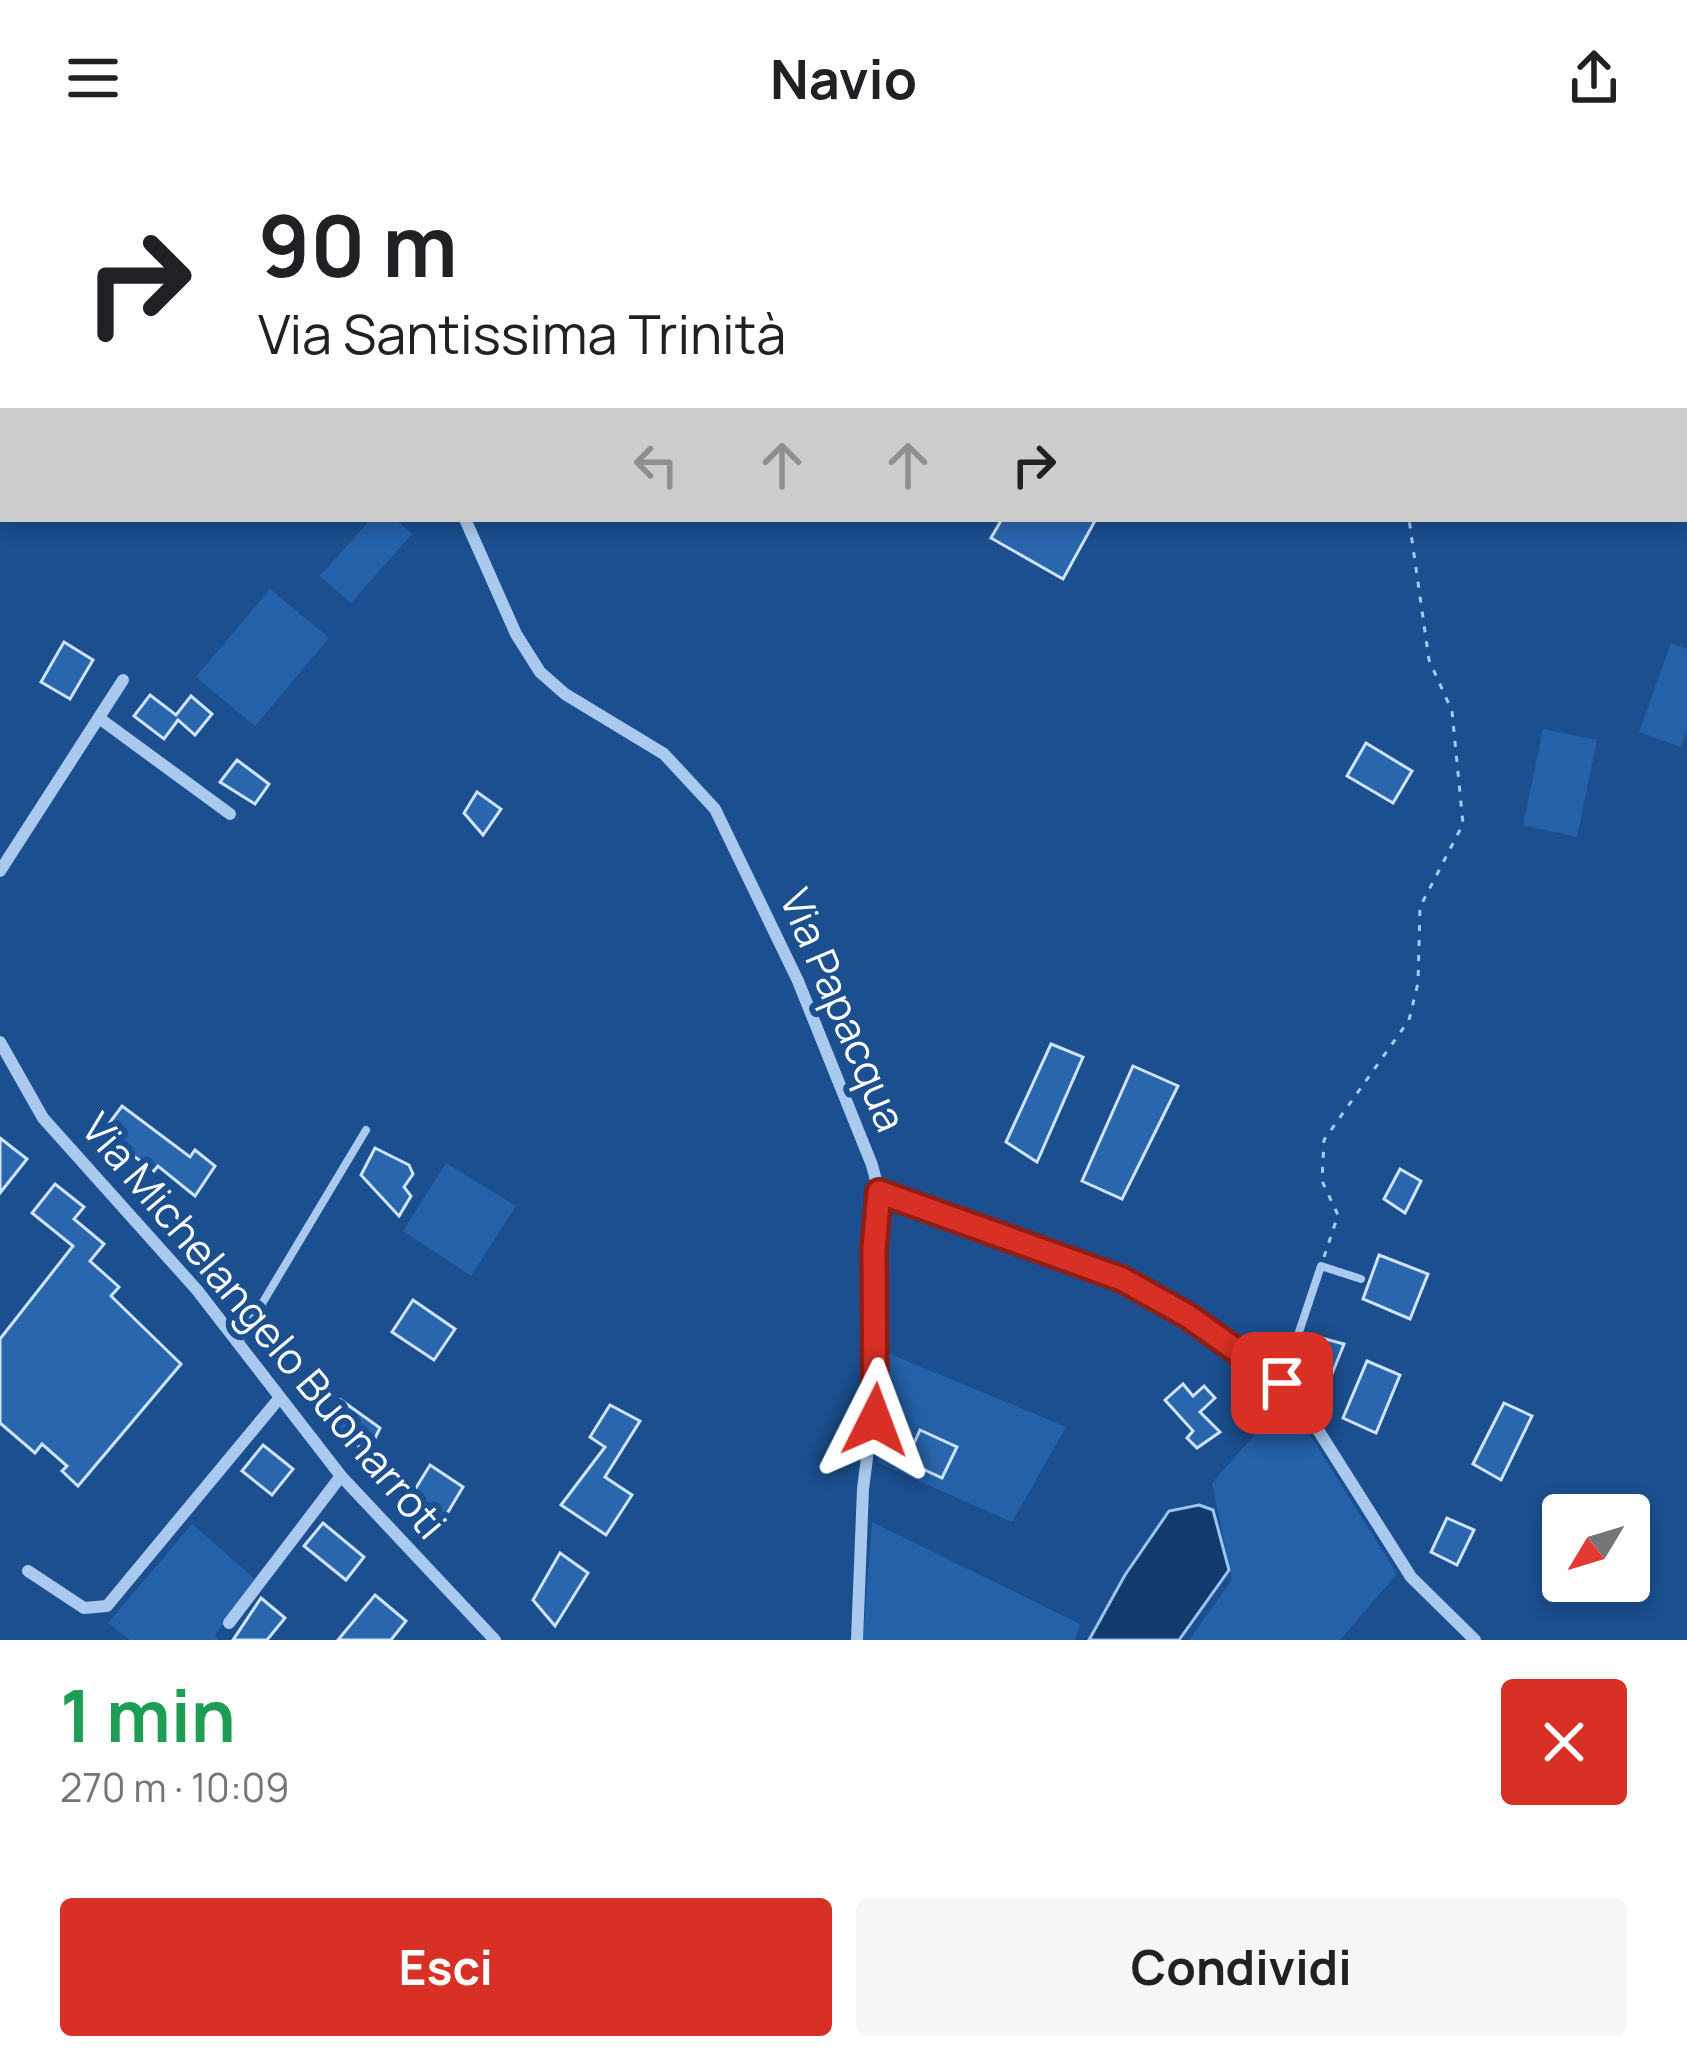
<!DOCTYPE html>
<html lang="it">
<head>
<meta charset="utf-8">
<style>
	:root { --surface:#fff; --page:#f6f6f6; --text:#202124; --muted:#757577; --accent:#d93025 }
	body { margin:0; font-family:Manrope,sans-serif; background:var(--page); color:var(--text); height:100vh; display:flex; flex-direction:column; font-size:45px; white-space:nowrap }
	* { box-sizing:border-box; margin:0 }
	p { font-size:39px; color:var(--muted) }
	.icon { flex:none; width:66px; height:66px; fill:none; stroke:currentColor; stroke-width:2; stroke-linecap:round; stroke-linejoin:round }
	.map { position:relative; height:1484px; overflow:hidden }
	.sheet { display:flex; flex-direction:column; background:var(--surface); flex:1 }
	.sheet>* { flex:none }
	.guide { position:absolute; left:0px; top:0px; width:1689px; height:366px; box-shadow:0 6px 18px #0003; background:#fff; color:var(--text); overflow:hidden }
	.needle { width:78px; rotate:232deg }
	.buttons { position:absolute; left:1542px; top:1338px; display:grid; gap:24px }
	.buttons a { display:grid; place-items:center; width:108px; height:108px; border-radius:12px; background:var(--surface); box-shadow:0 6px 18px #0003; font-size:60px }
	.pin { position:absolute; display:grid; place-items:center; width:102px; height:102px; color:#fff; margin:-51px; border-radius:24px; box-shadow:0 6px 18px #0006 }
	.me { position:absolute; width:132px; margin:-66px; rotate:3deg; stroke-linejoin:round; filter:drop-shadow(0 0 9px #0008) }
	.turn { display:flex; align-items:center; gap:42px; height:252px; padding:0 60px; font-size:54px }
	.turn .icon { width:156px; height:156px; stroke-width:2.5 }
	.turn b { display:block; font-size:84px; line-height:102px }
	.lanes { display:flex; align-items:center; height:114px; padding:0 60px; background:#0003; justify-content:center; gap:60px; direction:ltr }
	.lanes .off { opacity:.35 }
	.round { display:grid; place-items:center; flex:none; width:126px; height:126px; border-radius:12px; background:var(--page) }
	.summary { display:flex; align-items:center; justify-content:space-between; height:204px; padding:0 60px }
	h1 { font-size:72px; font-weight:700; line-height:90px; color:#1e9e55 }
	.action { display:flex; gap:24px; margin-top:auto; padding:24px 60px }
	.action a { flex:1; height:138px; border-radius:12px; background:var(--accent); color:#fff; font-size:48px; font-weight:700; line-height:138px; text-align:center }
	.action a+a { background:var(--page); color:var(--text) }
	header { display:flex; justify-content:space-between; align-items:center; height:156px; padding:0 60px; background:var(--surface); font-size:54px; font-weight:700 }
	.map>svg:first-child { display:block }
	.green { fill:#2461a8 }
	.water { fill:#123a6d; stroke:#9cc4f0; stroke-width:3 }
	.building { fill:#2a66ad; stroke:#cfe3fa; stroke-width:3 }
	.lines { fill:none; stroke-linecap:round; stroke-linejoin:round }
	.path { stroke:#a9c9ee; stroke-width:3; stroke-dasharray:6 9; stroke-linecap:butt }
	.service { stroke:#a9c9ee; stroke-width:8 }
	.minor { stroke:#a9c9ee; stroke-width:12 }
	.route-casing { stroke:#8d1f18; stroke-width:30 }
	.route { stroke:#d93025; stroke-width:21 }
	.labels { text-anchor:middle; stroke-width:12; stroke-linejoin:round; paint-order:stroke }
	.street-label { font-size:42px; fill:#fff; stroke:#1b4f8f }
</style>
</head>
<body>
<header><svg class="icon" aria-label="menu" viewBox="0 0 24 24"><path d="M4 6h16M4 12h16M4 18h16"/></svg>Navio<svg class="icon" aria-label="share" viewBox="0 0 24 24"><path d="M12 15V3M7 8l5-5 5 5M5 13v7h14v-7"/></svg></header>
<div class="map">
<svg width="1687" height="1484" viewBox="0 0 1687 1484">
	<rect width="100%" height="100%" fill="#1b4f8f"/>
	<g class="green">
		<path d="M 371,363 L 395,363 L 412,378 L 351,447 L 320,420 Z"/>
		<path d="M 270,433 L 329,482 L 255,570 L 196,521 Z"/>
		<path d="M 1671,487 L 1687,493 L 1687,573 L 1681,591 L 1639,576 Z"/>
		<path d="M 1543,573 L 1597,584 L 1577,681 L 1523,669 Z"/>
		<path d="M 446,1007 L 516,1050 L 471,1120 L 403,1075 Z"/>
		<path d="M 883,1195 L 1066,1271 L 1012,1366 L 878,1307 Z"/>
		<path d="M 1287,1242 L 1397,1418 L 1340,1484 L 1189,1484 L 1232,1424 L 1212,1327 Z"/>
		<path d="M 872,1366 L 1080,1468 L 1075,1484 L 863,1484 Z"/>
		<path d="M 192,1368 L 257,1425 L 215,1479 L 219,1484 L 130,1484 L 108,1467 Z"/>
	</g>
	<path class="water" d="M 1199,1349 L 1213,1354 L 1229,1414 L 1179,1484 L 1089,1484 L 1125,1419 L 1169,1355 Z"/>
	<g class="building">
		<path d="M 1002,363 L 1096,363 L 1063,423 L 991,382 Z"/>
		<path d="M 64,486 L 93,504 L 70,543 L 41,526 Z"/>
		<path d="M 150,539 L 176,559 L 191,540 L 212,558 L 195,579 L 178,564 L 164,583 L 134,560 Z"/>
		<path d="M 1366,587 L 1412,615 L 1393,647 L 1347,620 Z"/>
		<path d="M 237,604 L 269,628 L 255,648 L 220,626 Z"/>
		<path d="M 477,636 L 501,653 L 483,679 L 464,657 Z"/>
		<path d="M 1051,888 L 1083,901 L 1037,1006 L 1006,986 Z"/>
		<path d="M 1133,910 L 1178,930 L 1122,1043 L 1082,1025 Z"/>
		<path d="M 122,950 L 190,1001 L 195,994 L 215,1010 L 195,1040 L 158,1010 L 154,1015 L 102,977 Z"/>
		<path d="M 0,982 L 27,1003 L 0,1037 Z"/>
		<path d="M 375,992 L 409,1009 L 413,1018 L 404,1031 L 411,1040 L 399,1060 L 361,1019 Z"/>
		<path d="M 1400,1013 L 1421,1025 L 1405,1057 L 1384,1043 Z"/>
		<path d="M 55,1028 L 84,1051 L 74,1063 L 104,1088 L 90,1105 L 119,1131 L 111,1140 L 181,1208 L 78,1330 L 62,1315 L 67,1310 L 42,1288 L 35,1297 L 0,1267 L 0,1183 L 73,1090 L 32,1057 Z"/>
		<path d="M 1379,1099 L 1428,1118 L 1410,1163 L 1363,1143 Z"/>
		<path d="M 413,1144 L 455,1173 L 434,1204 L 392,1176 Z"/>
		<path d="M 1307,1178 L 1344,1188 L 1332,1218 L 1299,1207 Z"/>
		<path d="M 1367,1205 L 1400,1219 L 1376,1277 L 1343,1262 Z"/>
		<path d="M 1183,1228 L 1193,1240 L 1204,1230 L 1215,1242 L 1200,1256 L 1220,1276 L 1197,1292 L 1187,1282 L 1193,1275 L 1165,1244 Z"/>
		<path d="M 341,1244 L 380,1272 L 368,1297 L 331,1271 Z"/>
		<path d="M 1504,1247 L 1532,1260 L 1501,1324 L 1473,1308 Z"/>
		<path d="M 610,1249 L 640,1265 L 605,1321 L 632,1339 L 606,1379 L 561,1349 L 605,1291 L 590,1281 Z"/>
		<path d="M 920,1274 L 957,1291 L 942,1322 L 906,1305 Z"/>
		<path d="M 263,1289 L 293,1313 L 272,1339 L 242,1315 Z"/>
		<path d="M 430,1309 L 463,1331 L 445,1361 L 411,1340 Z"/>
		<path d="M 1447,1362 L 1474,1374 L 1457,1409 L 1431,1396 Z"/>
		<path d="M 323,1367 L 364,1401 L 346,1424 L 304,1390 Z"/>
		<path d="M 560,1397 L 588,1417 L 555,1470 L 533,1444 Z"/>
		<path d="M 375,1439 L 406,1465 L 391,1484 L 338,1484 Z"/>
		<path d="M 261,1442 L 285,1462 L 267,1484 L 233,1484 Z"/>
	</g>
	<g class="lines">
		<path class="path" d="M 1324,1101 L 1338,1059 L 1322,1025 L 1324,984 L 1409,864 L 1418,827 L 1420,751 L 1463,668 L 1452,555 L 1429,504 L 1409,363"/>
		<g class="service">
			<path d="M 239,1186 L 366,974"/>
			<path d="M 1282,1227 L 1321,1110 L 1361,1123"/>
		</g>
		<g class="minor">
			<path d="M 1134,0 L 1141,3"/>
			<path d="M 1262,0 L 1262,3"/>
			<path d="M 352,3 L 352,0"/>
			<path d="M 1686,244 L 1687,244"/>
			<path d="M 465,363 L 516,478 L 540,516 L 565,538 L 664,598 L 715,653 L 798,825 L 872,1009 L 879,1036 L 874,1092 L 878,1216 L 863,1333 L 857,1484"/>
			<path d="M 99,562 L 230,658"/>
			<path d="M 0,715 L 123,524"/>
			<path d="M 0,886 L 43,962 L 197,1134 L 341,1320 L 495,1484"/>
			<path d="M 879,1036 L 1129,1126 L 1271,1219 L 1306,1255 L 1411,1421 L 1475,1484"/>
			<path d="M 28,1415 L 84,1452 L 107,1450 L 277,1245"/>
			<path d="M 229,1467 L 341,1320"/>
		</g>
	</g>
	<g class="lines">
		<g class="route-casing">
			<path id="route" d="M 875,1264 L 874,1093 L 879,1036 L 1122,1123 L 1188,1160 L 1282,1227"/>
		</g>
		<use href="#route" class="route"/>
	</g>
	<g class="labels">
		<g class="street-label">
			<text transform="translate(843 854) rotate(67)" y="15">Via Papacqua</text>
			<text transform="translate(264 1170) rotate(50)" y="15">Via Michelangelo Buonarroti</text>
		</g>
	</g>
</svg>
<div class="buttons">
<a><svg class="needle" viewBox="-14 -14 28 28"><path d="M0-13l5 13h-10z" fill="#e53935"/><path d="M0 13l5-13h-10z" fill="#757577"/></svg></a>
</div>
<div class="pin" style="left:1282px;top:1227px;background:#d93025"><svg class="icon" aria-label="arrive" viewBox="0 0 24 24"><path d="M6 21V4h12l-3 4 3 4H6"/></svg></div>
<svg class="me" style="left:875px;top:1264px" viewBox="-20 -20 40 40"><path d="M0-17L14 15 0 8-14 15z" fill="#d93025" stroke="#fff" stroke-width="4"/></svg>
<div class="guide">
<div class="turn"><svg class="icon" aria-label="right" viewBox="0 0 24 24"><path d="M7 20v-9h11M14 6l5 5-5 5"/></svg><div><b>90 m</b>Via Santissima Trinità</div></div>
<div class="lanes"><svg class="icon off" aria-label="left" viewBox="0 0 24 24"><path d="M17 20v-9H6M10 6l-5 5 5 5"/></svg><svg class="icon off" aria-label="ahead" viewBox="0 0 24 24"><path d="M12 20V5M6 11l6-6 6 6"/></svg><svg class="icon off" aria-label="ahead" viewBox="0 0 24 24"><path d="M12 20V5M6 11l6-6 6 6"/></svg><svg class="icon" aria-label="right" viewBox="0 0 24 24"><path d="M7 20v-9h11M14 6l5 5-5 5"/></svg></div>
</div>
</div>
<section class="sheet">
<div class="summary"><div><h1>1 min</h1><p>270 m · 10:09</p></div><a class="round" style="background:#d93025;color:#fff"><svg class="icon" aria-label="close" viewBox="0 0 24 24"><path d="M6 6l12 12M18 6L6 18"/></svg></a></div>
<div class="action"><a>Esci</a><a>Condividi</a></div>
</section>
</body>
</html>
